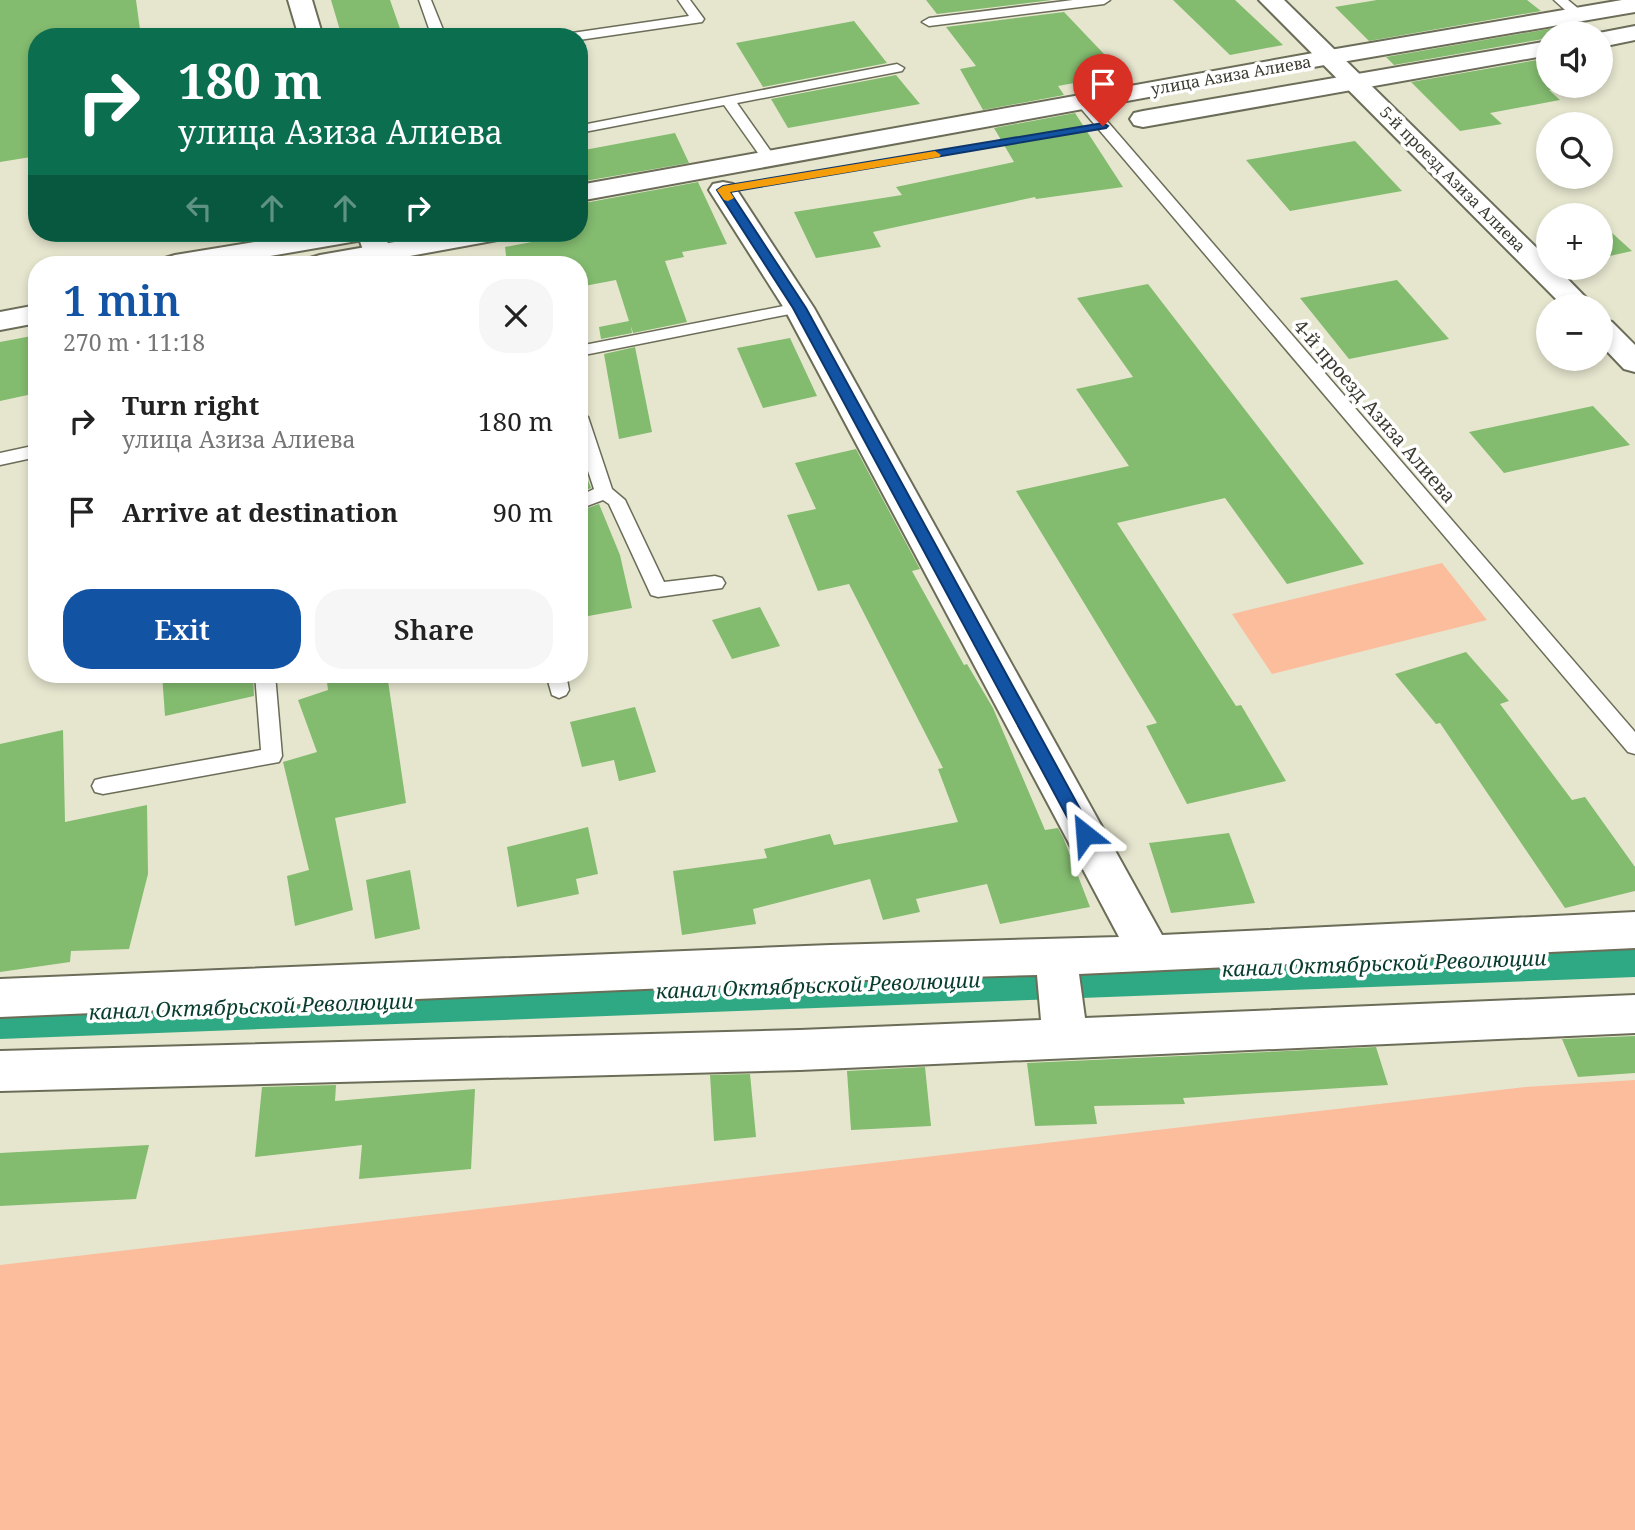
<!DOCTYPE html>
<html lang="en">
<head>
<meta charset="utf-8">
<style>
	:root { --surface:#fff; --page:#f6f6f6; --text:#222; --muted:#767676; --accent:#1353a4 }
	body { margin:0; font-family:"Noto Serif",serif; background:var(--page); color:var(--text); height:100vh; display:flex; flex-direction:column; font-size:26px; white-space:nowrap }
	* { box-sizing:border-box; margin:0 }
	p { font-size:23px; color:var(--muted) }
	.icon { flex:none; width:38px; height:38px; fill:none; stroke:currentColor; stroke-width:2; stroke-linecap:round; stroke-linejoin:round }
	.map { position:relative; flex:1; overflow:hidden }
	.drawer { position:absolute; left:28px; top:256px; width:560px; height:427px; display:flex; flex-direction:column; background:var(--surface); border-radius:28px; box-shadow:0 4px 10px #0003 }
	.drawer>* { flex:none }
	.banner { position:absolute; left:28px; top:28px; width:560px; height:214px; border-radius:28px; box-shadow:0 4px 10px #0003; background:#0b6e4f; color:#fff; overflow:hidden }
	.controls { position:absolute; left:1536px; top:21px; display:grid; gap:14px }
	.controls a { display:grid; place-items:center; width:77px; height:77px; border-radius:50%; background:var(--surface); box-shadow:0 4px 10px #0003; font-size:35px }
	.pin { position:absolute; display:grid; place-items:center; width:60px; height:60px; color:#fff; margin:-72px -30px; border-radius:50% 50% 50% 0; rotate:-45deg; box-shadow:0 0 7px #0007 }
	.pin .icon { rotate:45deg }
	.me { position:absolute; width:77px; margin:-38px; rotate:332deg; stroke-linejoin:round; filter:drop-shadow(0 0 5px #0008) }
	.turn { display:flex; align-items:center; gap:24px; height:147px; padding:0 35px; font-size:32px }
	.turn .icon { width:91px; height:91px; stroke-width:2.5 }
	.turn b { display:block; font-size:49px; line-height:60px }
	.lanes { display:flex; align-items:center; height:66px; padding:0 35px; background:#0003; justify-content:center; gap:35px; direction:ltr }
	.lanes .off { opacity:.35 }
	.round { display:grid; place-items:center; flex:none; width:74px; height:74px; border-radius:28px; background:var(--page) }
	.overview { display:flex; align-items:center; justify-content:space-between; height:119px; padding:0 35px }
	h1 { font-size:42px; font-weight:600; line-height:52px; color:var(--accent) }
	.cta { display:flex; gap:14px; margin-top:auto; padding:14px 35px }
	.cta a { flex:1; height:80px; border-radius:28px; background:var(--accent); color:#fff; font-size:28px; font-weight:600; line-height:80px; text-align:center }
	.cta a+a { background:var(--page); color:var(--text) }
	ul { padding:0; list-style:none }
	li { display:flex; align-items:center; gap:21px; height:91px; padding:0 35px }
	li div { flex:1 }
	li b { display:block; font-size:26px }
	li em { font-style:normal }
	.map>svg:first-child { display:block }
	.green { fill:#fbbd9c }
	.lines { fill:none; stroke-linecap:round; stroke-linejoin:round }
	.canal { fill:#2ea983; fill-rule:evenodd }
	.building { fill:#83bb6f }
	.lane-casing { stroke:#6c6d58; stroke-width:3 }
	.street-casing { stroke:#6c6d58; stroke-width:4 }
	.secondary-casing { stroke:#6c6d58; stroke-width:4 }
	.lane { fill:#fff; fill-rule:evenodd }
	.street { fill:#fff; fill-rule:evenodd }
	.secondary { fill:#fff; fill-rule:evenodd }
	.route { fill:#1353a4; stroke:#0c366b; stroke-width:2 }
	.slow { fill:#f59e0b }
	.labels { text-anchor:middle; stroke-width:7; stroke-linejoin:round; paint-order:stroke }
	.far-street-label { font-size:16px; fill:#3b3b32; stroke:#fff }
	.street-label { font-size:19px; fill:#3b3b32; stroke:#fff }
	.water-label { font-size:21px; font-style:italic; fill:#083d2d; stroke:#fff }
</style>
</head>
<body>
<div class="map">
<svg width="1635" height="1530" viewBox="0 0 1635 1530">
	<rect width="100%" height="100%" fill="#e6e6cf"/>
	<g class="green">
		<path d="M 1442,563 L 1487,620 L 1272,674 L 1232,614 Z"/>
		<path d="M 1635,1080 L 1635,1530 L 0,1530 L 0,1265 L 1525,1087 Z"/>
	</g>
	<g class="lines">
		<path class="canal" d="M 1635,933 L 1635,977 L 0,1039 L 0,993 Z"/>
	</g>
	<g class="building">
		<path d="M 0,0 L 136,0 L 141,37 L 37,37 L 37,156 L 0,162 Z"/>
		<path d="M 331,0 L 390,0 L 403,37 L 342,37 Z"/>
		<path d="M 926,0 L 1052,0 L 937,14 Z"/>
		<path d="M 1173,0 L 1235,0 L 1283,45 L 1230,55 Z"/>
		<path d="M 1377,0 L 1527,0 L 1541,11 L 1369,41 L 1335,7 Z"/>
		<path d="M 1064,12 L 1123,74 L 1058,86 L 1064,95 L 983,110 L 960,69 L 976,66 L 946,27 Z"/>
		<path d="M 854,21 L 887,63 L 763,87 L 736,43 Z"/>
		<path d="M 1560,27 L 1567,33 L 1549,33 L 1549,38 L 1394,65 L 1386,57 Z"/>
		<path d="M 1549,58 L 1549,86 L 1577,86 L 1549,90 L 1560,100 L 1490,113 L 1502,124 L 1460,131 L 1411,82 Z"/>
		<path d="M 896,75 L 920,104 L 788,128 L 771,99 Z"/>
		<path d="M 1075,113 L 1123,187 L 1036,199 L 1035,197 L 873,232 L 881,247 L 816,258 L 794,212 L 902,195 L 896,187 L 1014,162 L 994,128 Z"/>
		<path d="M 675,133 L 689,163 L 579,182 L 579,151 Z"/>
		<path d="M 1355,141 L 1402,191 L 1290,211 L 1246,160 Z"/>
		<path d="M 698,182 L 727,244 L 682,252 L 684,257 L 665,261 L 687,322 L 633,333 L 631,326 L 632,333 L 601,339 L 599,327 L 629,321 L 616,280 L 579,287 L 579,264 L 507,264 L 505,247 L 579,233 L 579,204 Z"/>
		<path d="M 1601,223 L 1632,251 L 1601,258 Z"/>
		<path d="M 1397,280 L 1449,339 L 1349,359 L 1300,298 Z"/>
		<path d="M 1148,284 L 1364,564 L 1287,584 L 1225,498 L 1117,523 L 1236,706 L 1241,705 L 1286,781 L 1187,804 L 1146,726 L 1157,723 L 1016,491 L 1129,466 L 1076,389 L 1133,377 L 1077,298 Z"/>
		<path d="M 37,335 L 37,393 L 0,401 L 0,342 Z"/>
		<path d="M 790,338 L 817,396 L 763,408 L 737,348 Z"/>
		<path d="M 635,347 L 652,432 L 619,439 L 604,354 Z"/>
		<path d="M 1593,406 L 1630,445 L 1504,473 L 1469,432 Z"/>
		<path d="M 856,449 L 920,569 L 912,571 L 964,665 L 967,664 L 993,708 L 1045,830 L 1058,828 L 1063,837 L 1090,907 L 1000,924 L 987,884 L 916,899 L 920,912 L 883,920 L 870,879 L 753,909 L 756,924 L 682,935 L 673,871 L 767,858 L 764,849 L 830,834 L 834,845 L 958,822 L 938,769 L 943,768 L 849,584 L 818,591 L 787,515 L 816,509 L 795,463 Z"/>
		<path d="M 579,458 L 591,488 L 579,493 Z"/>
		<path d="M 599,504 L 620,555 L 632,608 L 583,617 L 579,596 L 579,511 Z"/>
		<path d="M 760,607 L 780,646 L 732,659 L 712,620 Z"/>
		<path d="M 1466,652 L 1509,701 L 1500,704 L 1572,800 L 1585,797 L 1635,867 L 1635,891 L 1565,908 L 1440,723 L 1436,724 L 1395,674 Z"/>
		<path d="M 162,674 L 253,674 L 254,696 L 165,716 Z"/>
		<path d="M 326,674 L 387,674 L 406,803 L 335,818 L 353,910 L 295,926 L 287,876 L 309,870 L 283,762 L 317,752 L 298,700 L 328,690 Z"/>
		<path d="M 635,707 L 656,772 L 619,781 L 614,760 L 582,767 L 570,722 Z"/>
		<path d="M 63,730 L 65,822 L 147,805 L 148,874 L 129,949 L 71,951 L 70,962 L 0,972 L 0,744 Z"/>
		<path d="M 588,827 L 598,874 L 576,879 L 579,894 L 517,907 L 507,847 Z"/>
		<path d="M 1229,833 L 1255,903 L 1171,913 L 1149,843 Z"/>
		<path d="M 410,870 L 420,929 L 375,939 L 366,880 Z"/>
		<path d="M 1635,1036 L 1635,1073 L 1578,1077 L 1562,1039 Z"/>
		<path d="M 1376,1047 L 1388,1085 L 1183,1098 L 1185,1104 L 1094,1106 L 1097,1124 L 1035,1126 L 1027,1063 Z"/>
		<path d="M 925,1067 L 931,1126 L 851,1130 L 847,1071 Z"/>
		<path d="M 750,1074 L 756,1137 L 714,1141 L 710,1075 Z"/>
		<path d="M 336,1085 L 335,1101 L 475,1089 L 471,1169 L 359,1179 L 362,1145 L 255,1157 L 262,1087 Z"/>
		<path d="M 149,1145 L 136,1199 L 0,1206 L 0,1153 Z"/>
	</g>
	<g class="lines">
		<g class="lane-casing">
			<g id="lane">
				<path d="M 419,0 L 431,0 L 446,37 L 432,37 Z"/>
				<path d="M 678,0 L 690,0 L 704,19 L 702,22 L 579,40 L 579,37 L 566,37 L 572,33 L 689,16 Z"/>
				<path d="M 1073,0 L 1110,0 L 1104,4 L 929,26 L 922,22 L 929,18 Z"/>
				<path d="M 1554,0 L 1568,0 L 1586,15 L 1584,18 L 1574,18 Z"/>
				<path d="M 897,64 L 904,68 L 902,71 L 737,103 L 777,160 L 770,164 L 765,163 L 724,105 L 579,133 L 579,125 L 582,125 Z"/>
				<path d="M 1083,98 L 1088,99 L 1635,732 L 1635,754 L 1628,752 L 1078,105 L 1078,99 Z"/>
				<path d="M 799,303 L 807,308 L 805,311 L 579,356 L 579,346 Z"/>
				<path d="M 579,412 L 588,417 L 612,489 L 625,500 L 664,582 L 715,576 L 722,578 L 725,583 L 722,588 L 658,597 L 651,595 L 609,504 L 603,500 L 579,509 L 579,496 L 594,489 L 579,444 Z"/>
				<path d="M 37,445 L 37,457 L 0,465 L 0,453 Z"/>
				<path d="M 255,674 L 275,674 L 282,756 L 279,762 L 103,794 L 95,792 L 92,786 L 95,780 L 103,778 L 261,750 Z"/>
				<path d="M 546,674 L 566,674 L 569,690 L 566,695 L 559,698 L 552,695 Z"/>
			</g>
		</g>
		<g class="street-casing">
			<g id="street">
				<path d="M 288,0 L 312,0 L 323,37 L 299,37 Z"/>
				<path d="M 1259,0 L 1284,0 L 1549,260 L 1549,268 L 1557,268 L 1594,306 L 1563,306 Z"/>
				<path d="M 723,182 L 733,184 L 814,308 L 1162,935 L 1635,912 L 1635,948 L 1079,974 L 1085,1018 L 1635,995 L 1635,1033 L 800,1070 L 0,1091 L 0,1051 L 800,1030 L 1041,1020 L 1037,975 L 830,981 L 0,1017 L 0,979 L 830,945 L 1119,937 L 784,308 L 709,190 L 713,184 Z"/>
				<path d="M 357,233 L 385,233 L 391,255 L 387,261 L 377,264 L 367,261 Z"/>
				<path d="M 1601,319 L 1612,322 L 1635,345 L 1635,372 L 1624,369 L 1601,345 Z"/>
			</g>
		</g>
		<g class="secondary-casing">
			<g id="secondary">
				<path d="M 1622,0 L 1635,0 L 1635,12 L 1330,64 L 579,201 L 579,185 L 1330,50 Z"/>
				<path d="M 1635,26 L 1635,40 L 1601,47 L 1601,33 L 1599,33 Z"/>
				<path d="M 1549,41 L 1549,55 L 1143,127 L 1134,125 L 1130,119 L 1134,113 L 1143,111 Z"/>
				<path d="M 309,233 L 371,233 L 367,239 L 357,241 L 224,264 L 161,264 L 165,258 L 175,255 Z"/>
				<path d="M 446,233 L 506,233 L 502,239 L 492,241 L 366,264 L 306,264 L 310,258 L 320,255 Z"/>
				<path d="M 37,305 L 37,323 L 0,330 L 0,312 Z"/>
			</g>
		</g>
		<use href="#lane" class="lane"/>
		<use href="#street" class="street"/>
		<use href="#secondary" class="secondary"/>
	</g>
	<path class="route" d="M 1103,123 L 1108,126 L 1106,128 L 730,192 L 806,308 L 1091,829 L 1093,834 L 1091,839 L 1079,839 L 793,308 L 717,190 L 723,186 Z"/>
	<path class="slow" d="M 935,151 L 941,155 L 939,157 L 730,192 L 734,198 L 728,201 L 724,200 L 717,190 L 723,186 Z"/>
	<g class="labels">
		<g class="far-street-label">
			<text transform="translate(1231 75) rotate(-10)" y="6">улица Азиза Алиева</text>
			<text transform="translate(1453 179) rotate(45)" y="6">5-й проезд Азиза Алиева</text>
		</g>
		<g class="street-label">
			<text transform="translate(1375 411) rotate(49)" y="7">4-й проезд Азиза Алиева</text>
		</g>
		<g class="water-label">
			<text transform="translate(1384 964) rotate(-2)" y="7">канал Октябрьской Революции</text>
			<text transform="translate(818 986) rotate(-2)" y="7">канал Октябрьской Революции</text>
			<text transform="translate(251 1007) rotate(-2)" y="7">канал Октябрьской Революции</text>
		</g>
	</g>
</svg>
<div class="controls">
<a><svg class="icon" aria-label="sound" viewBox="0 0 24 24"><path d="M4 9h4l5-4v14l-5-4H4zM17 9q2 3 0 6"/></svg></a>
<a><svg class="icon" aria-label="search" viewBox="0 0 24 24"><circle cx="10" cy="10" r="6"/><path d="M15 15l6 6"/></svg></a>
<a>+</a>
<a>−</a>
</div>
<div class="pin" style="left:1103px;top:126px;background:#d93025"><svg class="icon" aria-label="arrive" viewBox="0 0 24 24"><path d="M6 21V4h12l-3 4 3 4H6"/></svg></div>
<svg class="me" style="left:1085px;top:834px" viewBox="-20 -20 40 40"><path d="M0-17L14 15 0 8-14 15z" fill="#1353a4" stroke="#fff" stroke-width="4"/></svg>
<div class="banner">
<div class="turn"><svg class="icon" aria-label="right" viewBox="0 0 24 24"><path d="M7 20v-9h11M14 6l5 5-5 5"/></svg><div><b>180 m</b>улица Азиза Алиева</div></div>
<div class="lanes"><svg class="icon off" aria-label="left" viewBox="0 0 24 24"><path d="M17 20v-9H6M10 6l-5 5 5 5"/></svg><svg class="icon off" aria-label="ahead" viewBox="0 0 24 24"><path d="M12 20V5M6 11l6-6 6 6"/></svg><svg class="icon off" aria-label="ahead" viewBox="0 0 24 24"><path d="M12 20V5M6 11l6-6 6 6"/></svg><svg class="icon" aria-label="right" viewBox="0 0 24 24"><path d="M7 20v-9h11M14 6l5 5-5 5"/></svg></div>
</div>
<section class="drawer">
<div class="overview"><div><h1>1 min</h1><p>270 m · 11:18</p></div><a class="round"><svg class="icon" aria-label="close" viewBox="0 0 24 24"><path d="M6 6l12 12M18 6L6 18"/></svg></a></div>
<ul>
<li><svg class="icon" aria-label="right" viewBox="0 0 24 24"><path d="M7 20v-9h11M14 6l5 5-5 5"/></svg><div><b>Turn right</b><p>улица Азиза Алиева</p></div><em>180 m</em></li>
<li><svg class="icon" aria-label="arrive" viewBox="0 0 24 24"><path d="M6 21V4h12l-3 4 3 4H6"/></svg><div><b>Arrive at destination</b></div><em>90 m</em></li>
</ul>
<div class="cta"><a>Exit</a><a>Share</a></div>
</section>
</div>
</body>
</html>
